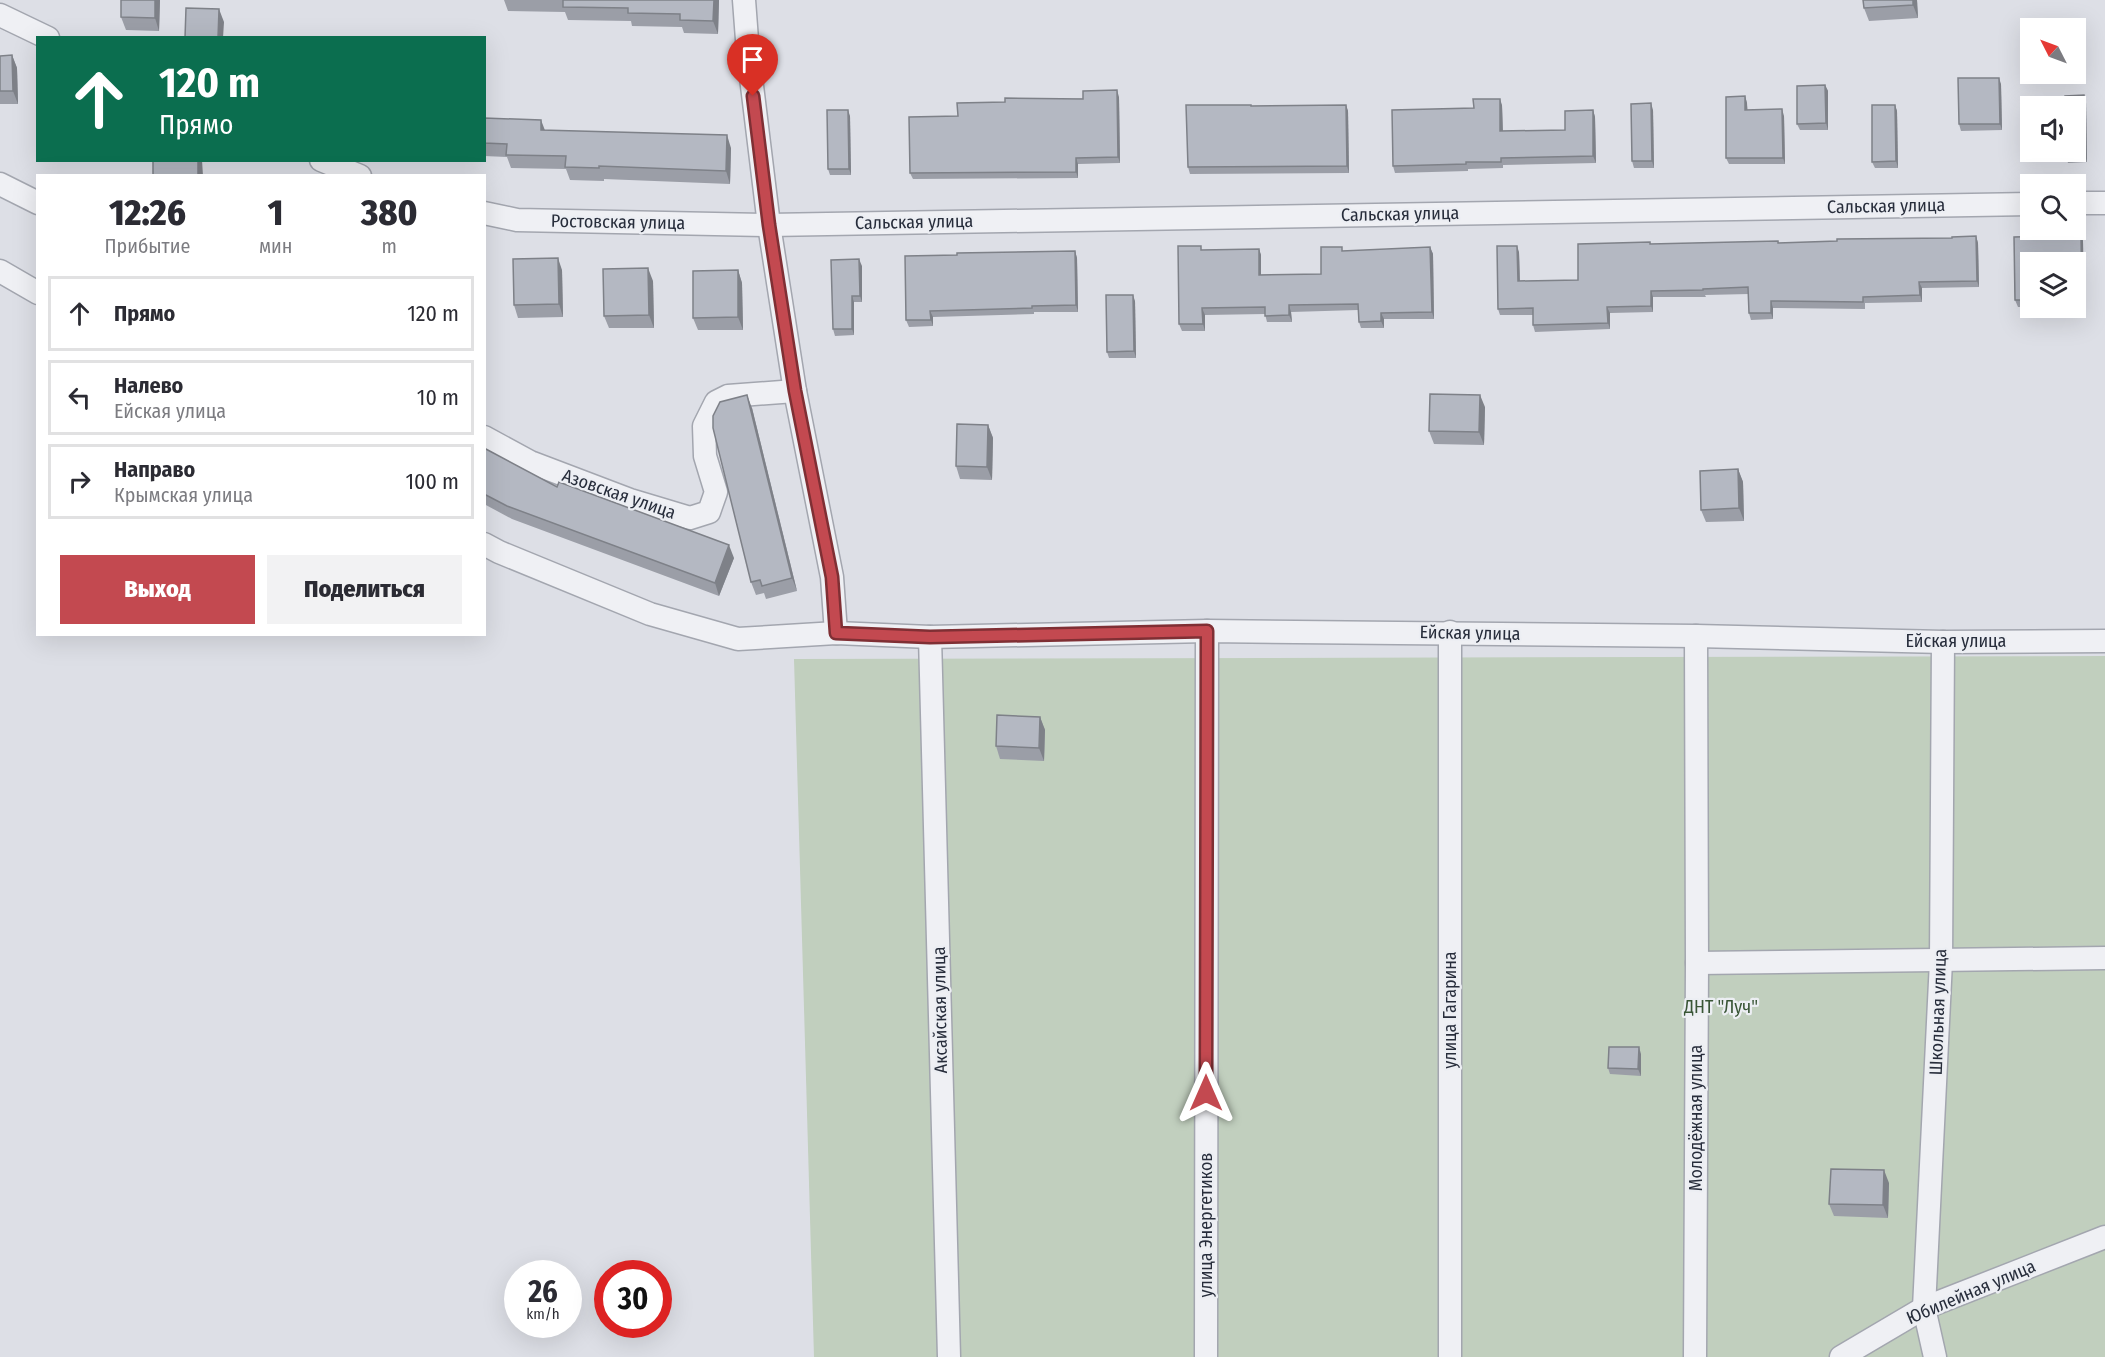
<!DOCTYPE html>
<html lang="ru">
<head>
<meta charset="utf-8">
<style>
	:root { --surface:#fff; --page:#f2f2f3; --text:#2b2b33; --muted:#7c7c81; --line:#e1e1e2; --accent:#c34950 }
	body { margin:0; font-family:"Fira Sans Condensed",sans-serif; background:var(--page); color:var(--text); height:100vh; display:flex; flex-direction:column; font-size:22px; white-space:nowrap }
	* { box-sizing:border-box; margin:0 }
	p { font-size:20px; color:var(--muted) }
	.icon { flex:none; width:33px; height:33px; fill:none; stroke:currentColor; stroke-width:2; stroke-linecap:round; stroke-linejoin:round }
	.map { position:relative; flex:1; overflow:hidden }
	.drawer { position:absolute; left:36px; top:174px; width:450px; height:462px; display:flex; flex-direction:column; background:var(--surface); border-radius:0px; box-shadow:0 6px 24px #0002 }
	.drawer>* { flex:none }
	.guide { position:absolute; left:36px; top:36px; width:450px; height:126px; border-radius:0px; box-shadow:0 6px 24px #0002; background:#0b6e4f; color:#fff; overflow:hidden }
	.needle { width:39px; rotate:312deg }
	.fabs { position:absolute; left:2020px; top:18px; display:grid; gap:12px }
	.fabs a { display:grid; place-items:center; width:66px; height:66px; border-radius:0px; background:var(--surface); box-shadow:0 6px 24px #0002; font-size:30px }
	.speed { position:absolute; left:504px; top:1260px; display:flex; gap:12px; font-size:30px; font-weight:700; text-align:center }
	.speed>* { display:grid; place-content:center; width:78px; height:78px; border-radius:50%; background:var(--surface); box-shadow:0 6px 24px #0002; line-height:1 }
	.speed small { font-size:15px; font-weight:400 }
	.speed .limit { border:9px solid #d22; background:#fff; color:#111 }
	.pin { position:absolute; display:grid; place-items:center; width:51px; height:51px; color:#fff; margin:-62px -26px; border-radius:50% 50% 50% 0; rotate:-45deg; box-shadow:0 0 6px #0007 }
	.pin .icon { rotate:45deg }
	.me { position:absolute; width:66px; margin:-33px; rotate:0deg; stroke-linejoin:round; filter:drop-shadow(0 0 4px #0008) }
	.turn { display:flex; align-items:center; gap:21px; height:126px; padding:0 24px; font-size:27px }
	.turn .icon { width:78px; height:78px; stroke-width:2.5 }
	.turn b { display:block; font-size:42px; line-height:51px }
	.eta { display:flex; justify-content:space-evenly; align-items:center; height:102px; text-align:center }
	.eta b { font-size:36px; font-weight:800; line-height:42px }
	.button { display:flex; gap:12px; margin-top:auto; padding:12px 24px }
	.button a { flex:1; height:69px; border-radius:0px; background:var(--accent); color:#fff; font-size:24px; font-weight:800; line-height:69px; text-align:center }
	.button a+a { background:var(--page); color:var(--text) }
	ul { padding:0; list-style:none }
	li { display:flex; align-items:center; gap:18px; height:75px; margin:0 12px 9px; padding:0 12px; border:3px solid var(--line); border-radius:0px }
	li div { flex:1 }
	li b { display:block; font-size:22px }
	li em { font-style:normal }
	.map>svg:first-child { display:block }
	.green { fill:#c1cfbe }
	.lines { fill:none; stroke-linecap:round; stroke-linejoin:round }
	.street-casing { stroke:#a3a6af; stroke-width:25 }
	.street { stroke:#eff0f4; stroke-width:22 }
	.wall { fill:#9b9ea7 }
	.shaded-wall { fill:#7e8188 }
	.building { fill:#b4b8c2; stroke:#7e8188; stroke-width:1.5 }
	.route-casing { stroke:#7f2f34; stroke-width:15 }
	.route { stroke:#c34950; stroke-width:10 }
	.labels { text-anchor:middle; stroke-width:4.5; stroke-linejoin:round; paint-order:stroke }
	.street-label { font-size:18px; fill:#272d3b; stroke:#eceef3 }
	.park-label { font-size:18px; fill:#395536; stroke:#eceef3 }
</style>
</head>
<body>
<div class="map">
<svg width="2105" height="1357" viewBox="0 0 2105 1357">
	<rect width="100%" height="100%" fill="#dddfe6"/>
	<path class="green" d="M 2105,656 L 2105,1357 L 814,1357 L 794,659 Z"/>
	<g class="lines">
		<g class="street-casing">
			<g id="street">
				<path d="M 744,0 L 748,53 L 769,225 L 795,391 L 832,577 L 836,633"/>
				<path d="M 0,15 L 48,38"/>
				<path d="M 321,160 L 360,176"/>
				<path d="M 0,184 L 38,203"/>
				<path d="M 2076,203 L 2105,203"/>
				<path d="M 484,213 L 517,220 L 769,225 L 2031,204"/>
				<path d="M 0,271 L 38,293"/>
				<path d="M 484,437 L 530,462 L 630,500 L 690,518 L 709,512 L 716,492 L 705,456 L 704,426 L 716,402 L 728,396 L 795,391"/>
				<path d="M 484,544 L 499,552 L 650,614 L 738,639 L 836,633 L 930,637 L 1207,631 L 1696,636 L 1943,642 L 2105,641"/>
				<path d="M 1450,632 L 1450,1357"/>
				<path d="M 930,637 L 949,1357"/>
				<path d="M 1697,963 L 2105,958"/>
				<path d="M 1206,1357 L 1207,631"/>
				<path d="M 1695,1357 L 1697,963 L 1696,636"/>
				<path d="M 1841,1357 L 1924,1308 L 2105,1237"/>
				<path d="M 1935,1357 L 1924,1308 L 1941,961 L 1943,642"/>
			</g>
		</g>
		<use href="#street" class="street"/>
	</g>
	<g class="wall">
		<path d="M 121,0 L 160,0 L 159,31 L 126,30 L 121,17 Z"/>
		<path d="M 496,0 L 719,0 L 718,34 L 684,33 L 682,27 L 632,26 L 631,21 L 568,20 L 565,12 L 508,11 L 504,0 Z"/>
		<path d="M 1863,0 L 1917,0 L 1918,18 L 1869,21 L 1864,8 Z"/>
		<path d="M 12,55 L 17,68 L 18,104 L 0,104 L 0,56 Z"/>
		<path d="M 2001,84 L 2002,130 L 1961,131 L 1959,124 Z"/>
		<path d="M 1825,85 L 1828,91 L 1828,130 L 1800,130 L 1797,124 Z"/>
		<path d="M 1745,96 L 1747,103 L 1747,110 L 1784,116 L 1785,164 L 1729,164 L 1726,158 Z"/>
		<path d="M 1119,97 L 1120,163 L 1078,164 L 1078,178 L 913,179 L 910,173 L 958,116 L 1005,102 Z"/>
		<path d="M 2086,102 L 2087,162 L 2068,163 L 2066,156 Z"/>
		<path d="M 1346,105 L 1348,111 L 1349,173 L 1190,174 L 1188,167 L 1252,106 Z"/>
		<path d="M 1502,105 L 1503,131 L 1565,130 L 1593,110 L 1595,117 L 1596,163 L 1503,165 L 1503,168 L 1468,169 L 1468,171 L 1395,173 L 1393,166 L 1474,108 Z"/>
		<path d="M 1895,105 L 1897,111 L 1898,168 L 1875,168 L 1872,162 Z"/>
		<path d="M 1653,110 L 1654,168 L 1634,168 L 1632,161 Z"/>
		<path d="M 850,116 L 851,175 L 830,175 L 828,169 Z"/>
		<path d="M 484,118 L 545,131 L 731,148 L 730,184 L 604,179 L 604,181 L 570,180 L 566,169 L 511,168 L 507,157 L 484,156 Z"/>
		<path d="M 2081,235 L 2083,241 L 2084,307 L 2076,307 L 2076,262 L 2031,262 L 2031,307 L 2018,307 L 2015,300 L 2014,237 Z"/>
		<path d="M 1976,236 L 1978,243 L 1979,287 L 1922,288 L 1922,302 L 1865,303 L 1865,309 L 1773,308 L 1773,319 L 1751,320 L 1749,313 L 1749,294 L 1705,295 L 1706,297 L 1653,297 L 1653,312 L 1610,313 L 1610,329 L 1535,332 L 1533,325 L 1533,315 L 1500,315 L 1498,309 L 1519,252 L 1520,281 L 1578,280 L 1650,242 L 1651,244 L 1778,241 L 1779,243 L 1952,238 Z"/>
		<path d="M 1430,247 L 1433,254 L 1434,319 L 1384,319 L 1384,328 L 1361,328 L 1359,322 L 1358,310 L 1291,312 L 1292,322 L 1267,322 L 1265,314 L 1205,315 L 1205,331 L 1182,331 L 1179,324 L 1203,250 L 1259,249 L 1261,255 L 1261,275 L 1321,274 L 1344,251 Z"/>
		<path d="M 1075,251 L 1077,258 L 1078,312 L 1034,312 L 1034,314 L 933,317 L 933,326 L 909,327 L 906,320 Z"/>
		<path d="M 862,266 L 862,302 L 854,302 L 854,335 L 835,336 L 833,329 Z"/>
		<path d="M 562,270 L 563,317 L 518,318 L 514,305 Z"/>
		<path d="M 738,270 L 742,283 L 743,330 L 698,330 L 693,318 Z"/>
		<path d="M 653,281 L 654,328 L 609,328 L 604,316 Z"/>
		<path d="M 1135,301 L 1136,358 L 1109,358 L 1107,352 Z"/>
		<path d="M 1485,407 L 1484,445 L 1434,444 L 1429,431 Z"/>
		<path d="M 752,408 L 797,591 L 766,599 L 764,593 L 756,595 L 751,582 Z"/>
		<path d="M 988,425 L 993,438 L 992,480 L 960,479 L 956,466 Z"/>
		<path d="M 484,448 L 557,487 L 734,558 L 719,596 L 512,519 L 484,504 Z"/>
		<path d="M 1738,469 L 1743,482 L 1744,521 L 1706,522 L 1701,510 Z"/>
		<path d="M 1040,717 L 1045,730 L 1044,761 L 1000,759 L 996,746 Z"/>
		<path d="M 1641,1054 L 1641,1076 L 1610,1074 L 1608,1068 Z"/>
		<path d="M 1889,1183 L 1888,1218 L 1834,1216 L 1829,1204 Z"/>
	</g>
	<g class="shaded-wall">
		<path d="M 155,0 L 160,0 L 159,31 L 155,18 Z"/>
		<path d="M 714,0 L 719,0 L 718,34 L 713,21 Z"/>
		<path d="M 1913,0 L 1917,0 L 1918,18 L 1913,5 Z"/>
		<path d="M 219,9 L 224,22 L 223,38 L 218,38 Z"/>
		<path d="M 12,55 L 17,68 L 18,104 L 13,91 Z"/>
		<path d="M 1999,78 L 2001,84 L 2002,130 L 2000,124 Z"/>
		<path d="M 1825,85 L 1828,91 L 1828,130 L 1826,123 Z"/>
		<path d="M 1117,90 L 1119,97 L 1120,163 L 1118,157 Z"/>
		<path d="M 2084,95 L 2086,102 L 2087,162 L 2085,156 Z"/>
		<path d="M 1745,96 L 1747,103 L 1748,117 L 1745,110 Z"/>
		<path d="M 1500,99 L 1502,105 L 1503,138 L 1500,131 Z"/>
		<path d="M 1651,103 L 1653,110 L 1654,168 L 1652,161 Z"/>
		<path d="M 1346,105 L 1348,111 L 1349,173 L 1347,166 Z"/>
		<path d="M 1895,105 L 1897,111 L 1898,168 L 1896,161 Z"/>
		<path d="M 1782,109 L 1784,116 L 1785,164 L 1783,158 Z"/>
		<path d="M 848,110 L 850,116 L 851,175 L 849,169 Z"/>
		<path d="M 1593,110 L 1595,117 L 1596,163 L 1593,156 Z"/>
		<path d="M 541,120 L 546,133 L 541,130 Z"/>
		<path d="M 727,135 L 731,148 L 730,184 L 726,171 Z"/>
		<path d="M 1076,158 L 1078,164 L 1078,178 L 1076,172 Z"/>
		<path d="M 198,160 L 202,160 L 203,176 L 198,176 Z"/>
		<path d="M 2081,235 L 2083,241 L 2084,307 L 2082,301 Z"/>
		<path d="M 1976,236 L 1978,243 L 1979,287 L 1977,281 Z"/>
		<path d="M 1517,246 L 1519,252 L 1520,287 L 1518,281 Z"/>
		<path d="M 1430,247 L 1433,254 L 1434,319 L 1432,312 Z"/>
		<path d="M 1259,249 L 1261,255 L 1261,282 L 1259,275 Z"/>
		<path d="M 1075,251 L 1077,258 L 1078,312 L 1076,305 Z"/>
		<path d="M 558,258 L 562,270 L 563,317 L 559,304 Z"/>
		<path d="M 859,259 L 862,266 L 862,302 L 860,296 Z"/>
		<path d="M 648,268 L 653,281 L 654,328 L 649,315 Z"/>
		<path d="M 738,270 L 742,283 L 743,330 L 738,317 Z"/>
		<path d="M 1919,282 L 1922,288 L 1922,302 L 1920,295 Z"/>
		<path d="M 1651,291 L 1653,297 L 1653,312 L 1651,306 Z"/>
		<path d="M 1133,295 L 1135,301 L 1136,358 L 1134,351 Z"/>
		<path d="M 852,296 L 854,302 L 854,335 L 852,329 Z"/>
		<path d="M 1771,301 L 1773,308 L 1773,319 L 1771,313 Z"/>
		<path d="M 1289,305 L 1291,312 L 1292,322 L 1289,315 Z"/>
		<path d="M 1607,307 L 1610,313 L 1610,329 L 1608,323 Z"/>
		<path d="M 1202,308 L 1205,315 L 1205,331 L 1203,324 Z"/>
		<path d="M 930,311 L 933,317 L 933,326 L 931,320 Z"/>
		<path d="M 1381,313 L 1384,319 L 1384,328 L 1381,321 Z"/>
		<path d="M 747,395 L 752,408 L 797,591 L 792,578 Z"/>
		<path d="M 1480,395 L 1485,407 L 1484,445 L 1479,432 Z"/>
		<path d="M 988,425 L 993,438 L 992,480 L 987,467 Z"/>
		<path d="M 1738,469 L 1743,482 L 1744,521 L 1739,508 Z"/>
		<path d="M 729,545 L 734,558 L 719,596 L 715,583 Z"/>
		<path d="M 1040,717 L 1045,730 L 1044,761 L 1039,748 Z"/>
		<path d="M 1639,1047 L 1641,1054 L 1641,1076 L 1638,1069 Z"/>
		<path d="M 1884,1170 L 1889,1183 L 1888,1218 L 1883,1205 Z"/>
	</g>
	<g class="building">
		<path d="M 121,0 L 155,0 L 155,18 L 121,17 Z"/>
		<path d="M 563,0 L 714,0 L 713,21 L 680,20 L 680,14 L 628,13 L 628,8 L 563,7 Z"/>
		<path d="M 1863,0 L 1913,0 L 1913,5 L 1864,8 Z"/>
		<path d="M 186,8 L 219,9 L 218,38 L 185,38 Z"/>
		<path d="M 12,55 L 13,91 L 0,91 L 0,56 Z"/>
		<path d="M 1958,78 L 1999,78 L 2000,124 L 1959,124 Z"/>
		<path d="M 1825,85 L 1826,123 L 1797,124 L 1797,86 Z"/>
		<path d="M 1117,90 L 1118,157 L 1076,158 L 1076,172 L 910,173 L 909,117 L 958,116 L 957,103 L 1005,102 L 1005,98 L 1083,99 L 1083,91 Z"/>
		<path d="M 2084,95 L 2085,156 L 2066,156 L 2065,152 L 2076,152 L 2076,106 L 2065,106 L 2065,96 Z"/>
		<path d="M 1745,96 L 1745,110 L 1782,109 L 1783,158 L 1726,158 L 1726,97 Z"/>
		<path d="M 1473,99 L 1500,99 L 1500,131 L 1565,130 L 1565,111 L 1593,110 L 1593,156 L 1501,158 L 1501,162 L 1466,162 L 1466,164 L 1393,166 L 1392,110 L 1474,108 Z"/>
		<path d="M 1651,103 L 1652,161 L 1632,161 L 1631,104 Z"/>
		<path d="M 1186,105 L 1251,105 L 1251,106 L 1346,105 L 1347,166 L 1188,167 Z"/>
		<path d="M 1872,105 L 1895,105 L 1896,161 L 1872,162 Z"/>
		<path d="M 827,110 L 848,110 L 849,169 L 828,169 Z"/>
		<path d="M 484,118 L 541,120 L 541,130 L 727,135 L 726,171 L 599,166 L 599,168 L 565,167 L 566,156 L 506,155 L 507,144 L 484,143 Z"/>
		<rect x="153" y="160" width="45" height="16"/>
		<path d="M 2081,235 L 2082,301 L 2076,301 L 2076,262 L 2031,262 L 2031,300 L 2015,300 L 2014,237 Z"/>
		<path d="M 1976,236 L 1977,281 L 1919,282 L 1920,295 L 1863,297 L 1863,302 L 1771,301 L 1771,313 L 1749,313 L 1748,287 L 1703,289 L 1703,290 L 1651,291 L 1651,306 L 1607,307 L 1608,323 L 1533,325 L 1533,308 L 1498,309 L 1497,246 L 1517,246 L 1518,281 L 1578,280 L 1578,244 L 1650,242 L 1650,244 L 1778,241 L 1778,243 L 1837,241 L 1837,239 L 1952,238 L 1952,237 Z"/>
		<path d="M 1178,246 L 1201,246 L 1201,250 L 1259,249 L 1259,275 L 1321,274 L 1321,247 L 1342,247 L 1342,251 L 1430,247 L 1432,312 L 1381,313 L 1381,321 L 1359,322 L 1358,304 L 1289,305 L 1289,315 L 1265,316 L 1265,307 L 1202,308 L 1203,324 L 1179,324 Z"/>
		<path d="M 1075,251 L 1076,305 L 1032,306 L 1032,308 L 930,311 L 931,320 L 906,320 L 905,256 L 957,255 L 957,253 Z"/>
		<path d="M 558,258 L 559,304 L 514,305 L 513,259 Z"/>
		<path d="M 859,259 L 860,296 L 852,296 L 852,329 L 833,329 L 831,260 Z"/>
		<path d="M 648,268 L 649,315 L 604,316 L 603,269 Z"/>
		<path d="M 738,270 L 738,317 L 693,318 L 693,271 Z"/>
		<path d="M 1106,295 L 1133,295 L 1134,351 L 1107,352 Z"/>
		<path d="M 1430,394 L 1480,395 L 1479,432 L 1429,431 Z"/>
		<path d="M 747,395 L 792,578 L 762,586 L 760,580 L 751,582 L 713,428 L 713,416 L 720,402 Z"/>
		<path d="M 957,424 L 988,425 L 987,467 L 956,466 Z"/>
		<path d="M 484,448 L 557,487 L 559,482 L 729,545 L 715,583 L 507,506 L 484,494 Z"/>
		<path d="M 1738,469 L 1739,508 L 1701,510 L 1700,471 Z"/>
		<path d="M 997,715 L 1040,717 L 1039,748 L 996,746 Z"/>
		<path d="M 1609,1047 L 1639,1047 L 1638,1069 L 1608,1068 Z"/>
		<path d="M 1831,1169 L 1884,1170 L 1883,1205 L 1829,1204 Z"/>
	</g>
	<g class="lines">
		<g class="route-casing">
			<path id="route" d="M 753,96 L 769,225 L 795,391 L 832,577 L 836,633 L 930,637 L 1207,631 L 1206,1093"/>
		</g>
		<use href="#route" class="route"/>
	</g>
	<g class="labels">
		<g class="street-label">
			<text transform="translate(1886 206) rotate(-1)" y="6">Сальская улица</text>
			<text transform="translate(1400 214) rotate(-1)" y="6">Сальская улица</text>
			<text transform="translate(618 222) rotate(1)" y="6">Ростовская улица</text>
			<text transform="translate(914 222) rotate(-1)" y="6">Сальская улица</text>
			<text transform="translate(619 494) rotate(19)" y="6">Азовская улица</text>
			<text transform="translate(1470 633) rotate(1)" y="6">Ейская улица</text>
			<text x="1956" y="647">Ейская улица</text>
			<text transform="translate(940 1010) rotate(-91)" y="6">Аксайская улица</text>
			<text transform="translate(1450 1010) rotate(-90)" y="6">улица Гагарина</text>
			<text transform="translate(1938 1012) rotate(-88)" y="6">Школьная улица</text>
			<text transform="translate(1696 1118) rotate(-90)" y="6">Молодёжная улица</text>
			<text transform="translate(1206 1225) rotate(-90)" y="6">улица Энергетиков</text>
			<text transform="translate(1971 1292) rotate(-23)" y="6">Юбилейная улица</text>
		</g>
		<g class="park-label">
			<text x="1721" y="1013">ДНТ "Луч"</text>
		</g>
	</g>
</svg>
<div class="fabs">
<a><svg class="needle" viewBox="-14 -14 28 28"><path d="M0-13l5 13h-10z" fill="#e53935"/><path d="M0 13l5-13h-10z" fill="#7c7c81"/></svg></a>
<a><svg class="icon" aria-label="sound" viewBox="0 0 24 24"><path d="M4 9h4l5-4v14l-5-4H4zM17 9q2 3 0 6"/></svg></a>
<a><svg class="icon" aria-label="search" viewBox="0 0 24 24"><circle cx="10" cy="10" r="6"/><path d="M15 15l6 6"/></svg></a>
<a><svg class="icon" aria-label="layers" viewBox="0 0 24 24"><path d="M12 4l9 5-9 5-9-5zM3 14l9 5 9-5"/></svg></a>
</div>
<div class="speed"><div>26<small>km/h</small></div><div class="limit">30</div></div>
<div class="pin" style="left:753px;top:96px;background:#d93025"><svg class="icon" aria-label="arrive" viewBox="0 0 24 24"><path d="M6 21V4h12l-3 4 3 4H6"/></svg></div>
<svg class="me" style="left:1206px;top:1093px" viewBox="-20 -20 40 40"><path d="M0-17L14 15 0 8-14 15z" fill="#c34950" stroke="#fff" stroke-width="4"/></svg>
<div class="guide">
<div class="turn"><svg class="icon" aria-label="ahead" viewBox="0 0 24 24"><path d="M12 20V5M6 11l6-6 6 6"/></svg><div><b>120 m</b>Прямо</div></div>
</div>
<section class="drawer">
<div class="eta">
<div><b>12:26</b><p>Прибытие</p></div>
<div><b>1</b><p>мин</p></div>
<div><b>380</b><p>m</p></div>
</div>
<ul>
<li><svg class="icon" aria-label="ahead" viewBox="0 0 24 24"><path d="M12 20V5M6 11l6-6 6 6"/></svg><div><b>Прямо</b></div><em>120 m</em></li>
<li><svg class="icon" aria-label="left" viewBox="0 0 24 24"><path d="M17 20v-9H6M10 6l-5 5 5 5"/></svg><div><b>Налево</b><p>Ейская улица</p></div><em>10 m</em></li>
<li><svg class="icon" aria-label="right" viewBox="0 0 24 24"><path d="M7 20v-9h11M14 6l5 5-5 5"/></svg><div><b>Направо</b><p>Крымская улица</p></div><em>100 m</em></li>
</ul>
<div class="button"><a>Выход</a><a>Поделиться</a></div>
</section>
</div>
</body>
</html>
